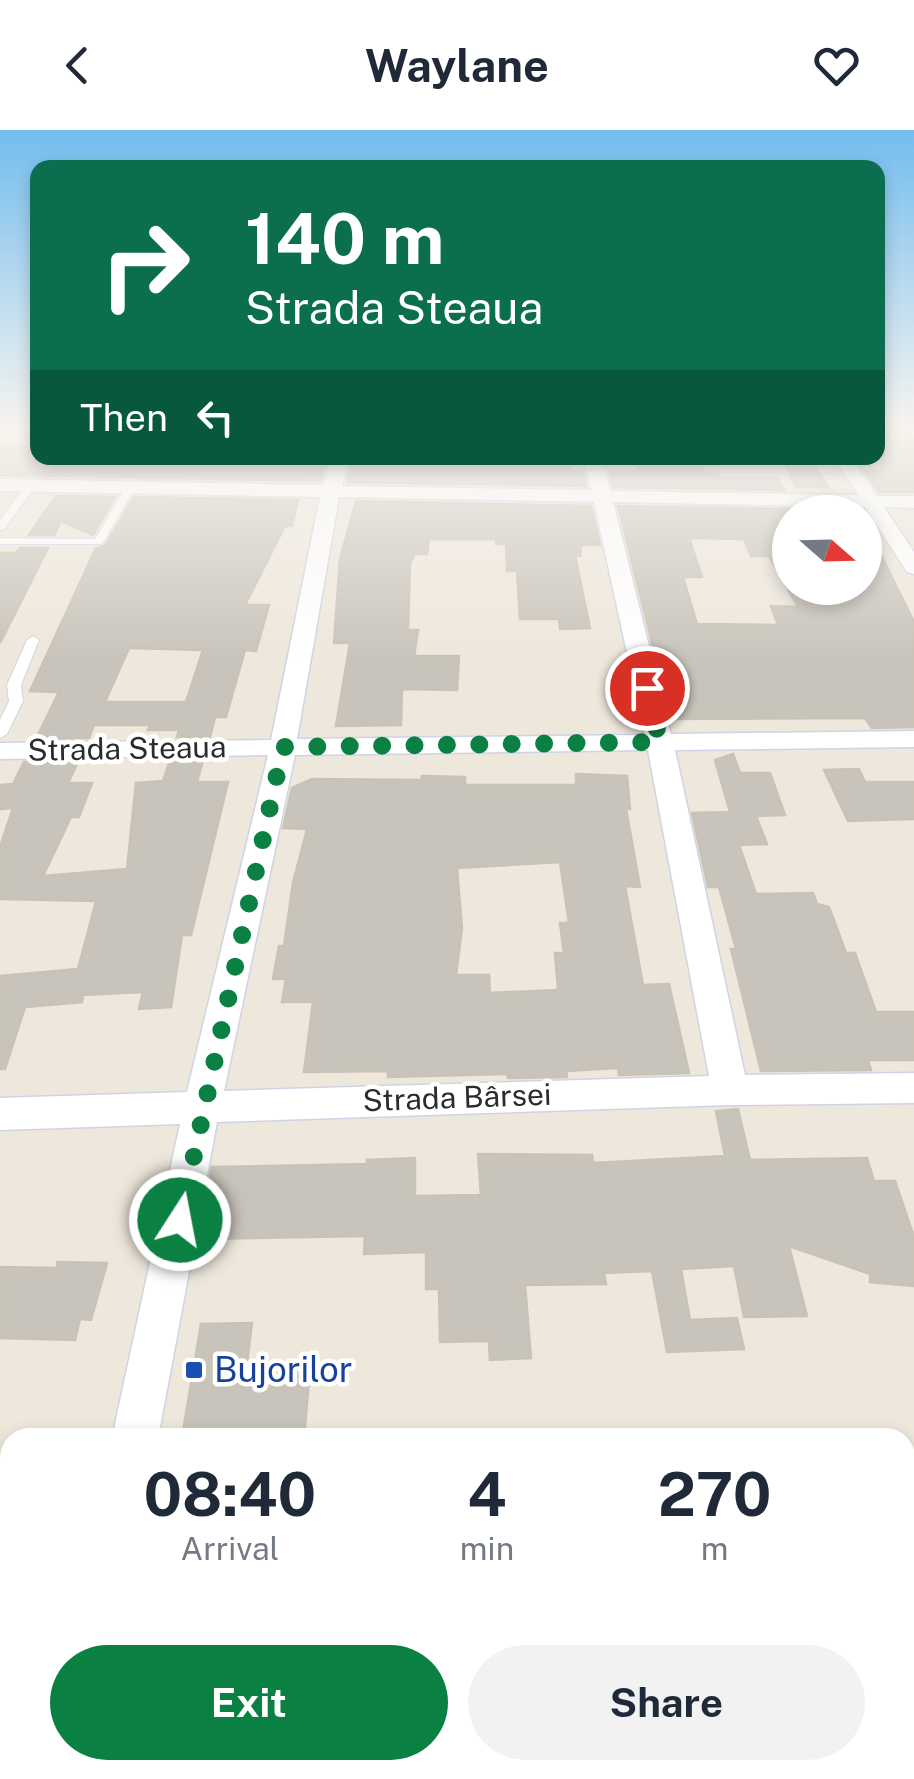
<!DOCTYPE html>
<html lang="en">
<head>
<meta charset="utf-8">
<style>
	:root { --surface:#fff; --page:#f2f2f3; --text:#1f2937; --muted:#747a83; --accent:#0b8043 }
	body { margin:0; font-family:"Public Sans",sans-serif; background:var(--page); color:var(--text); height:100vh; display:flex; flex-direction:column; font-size:38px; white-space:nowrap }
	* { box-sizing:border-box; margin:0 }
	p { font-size:32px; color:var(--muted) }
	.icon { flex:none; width:55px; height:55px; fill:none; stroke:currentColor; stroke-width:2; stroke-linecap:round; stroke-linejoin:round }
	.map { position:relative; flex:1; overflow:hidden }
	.side { position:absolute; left:0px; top:1298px; width:915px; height:352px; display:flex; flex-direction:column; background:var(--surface); border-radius:30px 30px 0 0; box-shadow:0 5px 15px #0003 }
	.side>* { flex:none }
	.hud { position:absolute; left:30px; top:30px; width:855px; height:305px; border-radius:20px; box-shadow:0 5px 15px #0003; background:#0b6e4f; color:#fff; overflow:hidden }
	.needle { width:65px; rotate:110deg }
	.buttons { position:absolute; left:772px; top:365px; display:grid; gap:20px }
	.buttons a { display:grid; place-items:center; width:110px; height:110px; border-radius:50%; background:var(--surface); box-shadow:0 5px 15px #0003; font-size:50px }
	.pin { position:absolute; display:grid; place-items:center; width:85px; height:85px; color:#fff; margin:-42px; border:5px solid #fff; border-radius:50%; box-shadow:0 2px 10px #0007 }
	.me { position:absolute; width:110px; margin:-55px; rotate:11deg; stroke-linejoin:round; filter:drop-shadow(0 0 8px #0008) }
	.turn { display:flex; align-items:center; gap:35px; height:210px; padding:0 50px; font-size:45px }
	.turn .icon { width:130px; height:130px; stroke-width:2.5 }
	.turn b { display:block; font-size:70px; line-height:85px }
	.then { display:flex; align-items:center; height:95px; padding:0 50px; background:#0003; gap:20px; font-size:38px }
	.eta { display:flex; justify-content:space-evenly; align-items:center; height:170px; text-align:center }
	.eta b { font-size:60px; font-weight:700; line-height:70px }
	.button { display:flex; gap:20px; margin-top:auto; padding:20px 50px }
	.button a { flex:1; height:115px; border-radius:60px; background:var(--accent); color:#fff; font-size:40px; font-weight:700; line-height:115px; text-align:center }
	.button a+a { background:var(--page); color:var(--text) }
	header { display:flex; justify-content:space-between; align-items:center; height:130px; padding:0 50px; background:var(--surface); font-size:45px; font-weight:700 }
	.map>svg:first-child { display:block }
	.building { fill:#c9c4bb; stroke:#c9c3b5; stroke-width:2.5; fill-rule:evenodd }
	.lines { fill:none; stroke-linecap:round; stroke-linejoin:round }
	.service-casing { stroke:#d0d3e5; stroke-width:2 }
	.minor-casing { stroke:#d0d3e5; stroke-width:3 }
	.service { fill:#fff; fill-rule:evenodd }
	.minor { fill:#fff; fill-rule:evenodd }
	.route { stroke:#0b8043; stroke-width:18; stroke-dasharray:0 32.4 }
	.transit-dot { fill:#1a4fb4; stroke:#fff; stroke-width:4 }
	.labels { text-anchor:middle; stroke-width:9; stroke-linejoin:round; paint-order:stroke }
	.street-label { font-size:30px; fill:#2b2b2b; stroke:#fff }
	.near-transit-label { font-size:35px; fill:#164399; stroke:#fff; text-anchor:start }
</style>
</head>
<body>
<header><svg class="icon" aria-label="back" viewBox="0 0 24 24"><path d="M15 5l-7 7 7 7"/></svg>Waylane<svg class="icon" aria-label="heart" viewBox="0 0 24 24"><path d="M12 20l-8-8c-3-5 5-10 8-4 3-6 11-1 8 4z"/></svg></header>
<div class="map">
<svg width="914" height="1649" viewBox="0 0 914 1649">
	<rect width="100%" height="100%" fill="#eee7db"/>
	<g class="building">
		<path d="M 878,298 L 906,298 L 914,310 L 914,362 L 879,362 L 865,341 L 881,340 Z"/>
		<path d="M 0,316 L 38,317 L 38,328 L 326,332 L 320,351 L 0,345 Z"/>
		<path d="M 357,328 L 451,332 L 549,328 L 570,331 L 571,341 L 583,341 L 586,356 L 347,352 L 352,333 L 353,338 Z"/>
		<path d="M 636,328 L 701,328 L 704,343 L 718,343 L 720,348 L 777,348 L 784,360 L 613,357 L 609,341 L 637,341 Z"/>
		<path d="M 782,328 L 811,328 L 828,357 L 796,357 Z"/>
		<path d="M 56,366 L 115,367 L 93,405 L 61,391 L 54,405 L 29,405 Z"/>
		<path d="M 134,367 L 298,370 L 292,396 L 285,396 L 245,475 L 269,475 L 256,521 L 245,520 L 226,587 L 215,587 L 210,607 L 177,607 L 179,600 L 148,600 L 150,595 L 94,595 L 89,608 L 36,609 L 59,562 L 30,561 L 96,418 L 105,416 ZM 129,518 L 203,520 L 186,572 L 105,572 Z"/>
		<path d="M 356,371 L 591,376 L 600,415 L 581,415 L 580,426 L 575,425 L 590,498 L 560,499 L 559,489 L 520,489 L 517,441 L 507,441 L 506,414 L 496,414 L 496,409 L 429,409 L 427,424 L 415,424 L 410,433 L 408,500 L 418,500 L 414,526 L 459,526 L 457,560 L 402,559 L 401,595 L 336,596 L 350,513 L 334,513 L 340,429 Z"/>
		<path d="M 618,376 L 790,379 L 790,458 L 865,458 L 865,384 L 878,404 L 870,403 L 914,492 L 914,597 L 872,598 L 865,588 L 671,589 ZM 689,408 L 744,409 L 751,426 L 769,426 L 798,477 L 771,476 L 778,495 L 697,494 L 683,447 L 702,447 Z"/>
		<path d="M 20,418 L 48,418 L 0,513 L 0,423 L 16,423 Z"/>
		<path d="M 733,624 L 740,643 L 770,643 L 785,685 L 756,686 L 767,714 L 739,715 L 756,764 L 813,763 L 817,774 L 829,777 L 846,823 L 855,823 L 876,882 L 914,882 L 914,930 L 868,930 L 871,940 L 761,941 L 731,819 L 736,819 L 719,757 L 708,757 L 692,683 L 730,682 L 715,630 Z"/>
		<path d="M 170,630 L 203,630 L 197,652 L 228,652 L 191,805 L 182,805 L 171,877 L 139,879 L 143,862 L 83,865 L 82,872 L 25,877 L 5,939 L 0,939 L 0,846 L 78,839 L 96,771 L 0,769 L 0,717 L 13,678 L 0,679 L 0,655 L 13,654 L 24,632 L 78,632 L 68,653 L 92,653 L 79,687 L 71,687 L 43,746 L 127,739 L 136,653 L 163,651 Z"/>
		<path d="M 859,639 L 865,652 L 914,652 L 914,689 L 848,691 L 824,640 Z"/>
		<path d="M 576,644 L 627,646 L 630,679 L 626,679 L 640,757 L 625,756 L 643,855 L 669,854 L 689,943 L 619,945 L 618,938 L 566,941 L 567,947 L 508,948 L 507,944 L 388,947 L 388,941 L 304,942 L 313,872 L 282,872 L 286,849 L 273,849 L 279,816 L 284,816 L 293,753 L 307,699 L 283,698 L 292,658 L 312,649 L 422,650 L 422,646 L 465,647 L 465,655 L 576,655 ZM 560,732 L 569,793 L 560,793 L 564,823 L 555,823 L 558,860 L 490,863 L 489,845 L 456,845 L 462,798 L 457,738 Z"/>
		<path d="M 738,979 L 750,1030 L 867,1028 L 874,1051 L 895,1051 L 914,1107 L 914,1156 L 870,1152 L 870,1144 L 789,1116 L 807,1186 L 744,1187 L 734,1136 L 681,1139 L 690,1190 L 737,1188 L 744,1219 L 667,1222 L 652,1141 L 604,1143 L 606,1154 L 525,1155 L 531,1228 L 490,1230 L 489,1211 L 440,1212 L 439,1159 L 426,1159 L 426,1122 L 364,1124 L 365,1106 L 199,1109 L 212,1037 L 367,1034 L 367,1030 L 415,1028 L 415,1066 L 481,1065 L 478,1024 L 592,1025 L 593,1033 L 725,1026 L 716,981 Z"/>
		<path d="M 57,1132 L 107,1133 L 91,1190 L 80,1189 L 75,1210 L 0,1208 L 0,1137 L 57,1138 Z"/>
		<path d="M 252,1193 L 246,1241 L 310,1240 L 304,1308 L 182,1308 L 201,1194 Z"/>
	</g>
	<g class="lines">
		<g class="service-casing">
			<g id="service">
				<path d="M 27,354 L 36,356 L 4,399 L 0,400 L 0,390 Z"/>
				<path d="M 130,355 L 135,358 L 102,414 L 0,414 L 0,408 L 95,409 L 125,358 Z"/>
				<path d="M 33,506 L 39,510 L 21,555 L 23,571 L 7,604 L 0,608 L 0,590 L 9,571 L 7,555 L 27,510 Z"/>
			</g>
		</g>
		<g class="minor-casing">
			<g id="minor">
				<path d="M 331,328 L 349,328 L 342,356 L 591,360 L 584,328 L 602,328 L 610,361 L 858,365 L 834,328 L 852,328 L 877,366 L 914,366 L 914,378 L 884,377 L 914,422 L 914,444 L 907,442 L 865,377 L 613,372 L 671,604 L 914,601 L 914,617 L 675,620 L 745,945 L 914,943 L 914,973 L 730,975 L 217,992 L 158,1308 L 112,1308 L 180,994 L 0,1000 L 0,968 L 187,962 L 268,625 L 0,629 L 0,613 L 271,610 L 320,367 L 0,361 L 0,349 L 323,355 ZM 339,367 L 594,372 L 645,605 L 297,609 ZM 648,620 L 709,946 L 224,961 L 295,625 Z"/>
				<path d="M 36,1640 L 92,1640 L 91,1649 L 35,1649 Z"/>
			</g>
		</g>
		<use href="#service" class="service"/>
		<use href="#minor" class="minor"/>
	</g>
	<linearGradient id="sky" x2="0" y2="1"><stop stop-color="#73bdef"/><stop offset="0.56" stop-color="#f7f4ef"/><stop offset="1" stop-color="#f7f4ef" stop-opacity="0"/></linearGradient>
	<rect width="914" height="529" fill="url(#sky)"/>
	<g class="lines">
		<path class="route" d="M 180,1090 L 283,617 L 660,612 L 647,558"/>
	</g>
	<rect class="transit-dot" x="184" y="1230" width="20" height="20" rx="5"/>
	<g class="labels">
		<g class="street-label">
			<text transform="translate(127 619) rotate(-1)" y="10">Strada Steaua</text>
			<text transform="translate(457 968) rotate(-2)" y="10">Strada Bârsei</text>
		</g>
		<g class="near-transit-label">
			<text x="214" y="1252">Bujorilor</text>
		</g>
	</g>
</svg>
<div class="buttons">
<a><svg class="needle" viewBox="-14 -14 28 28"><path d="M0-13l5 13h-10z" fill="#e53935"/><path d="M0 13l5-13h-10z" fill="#747a83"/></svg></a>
</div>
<div class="pin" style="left:647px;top:558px;background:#d93025"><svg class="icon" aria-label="arrive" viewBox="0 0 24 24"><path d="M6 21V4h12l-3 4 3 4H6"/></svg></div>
<svg class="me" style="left:180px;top:1090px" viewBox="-20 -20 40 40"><circle r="17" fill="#0b8043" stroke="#fff" stroke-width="3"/><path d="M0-11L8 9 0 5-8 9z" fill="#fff"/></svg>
<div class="hud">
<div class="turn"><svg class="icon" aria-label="right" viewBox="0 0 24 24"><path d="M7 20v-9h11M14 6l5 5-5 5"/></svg><div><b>140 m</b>Strada Steaua</div></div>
<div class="then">Then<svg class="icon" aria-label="left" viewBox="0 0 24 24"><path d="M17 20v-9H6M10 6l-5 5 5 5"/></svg></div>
</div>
<section class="side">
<div class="eta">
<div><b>08:40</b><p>Arrival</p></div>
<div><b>4</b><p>min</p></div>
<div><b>270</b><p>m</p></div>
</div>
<div class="button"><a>Exit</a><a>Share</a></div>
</section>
</div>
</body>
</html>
